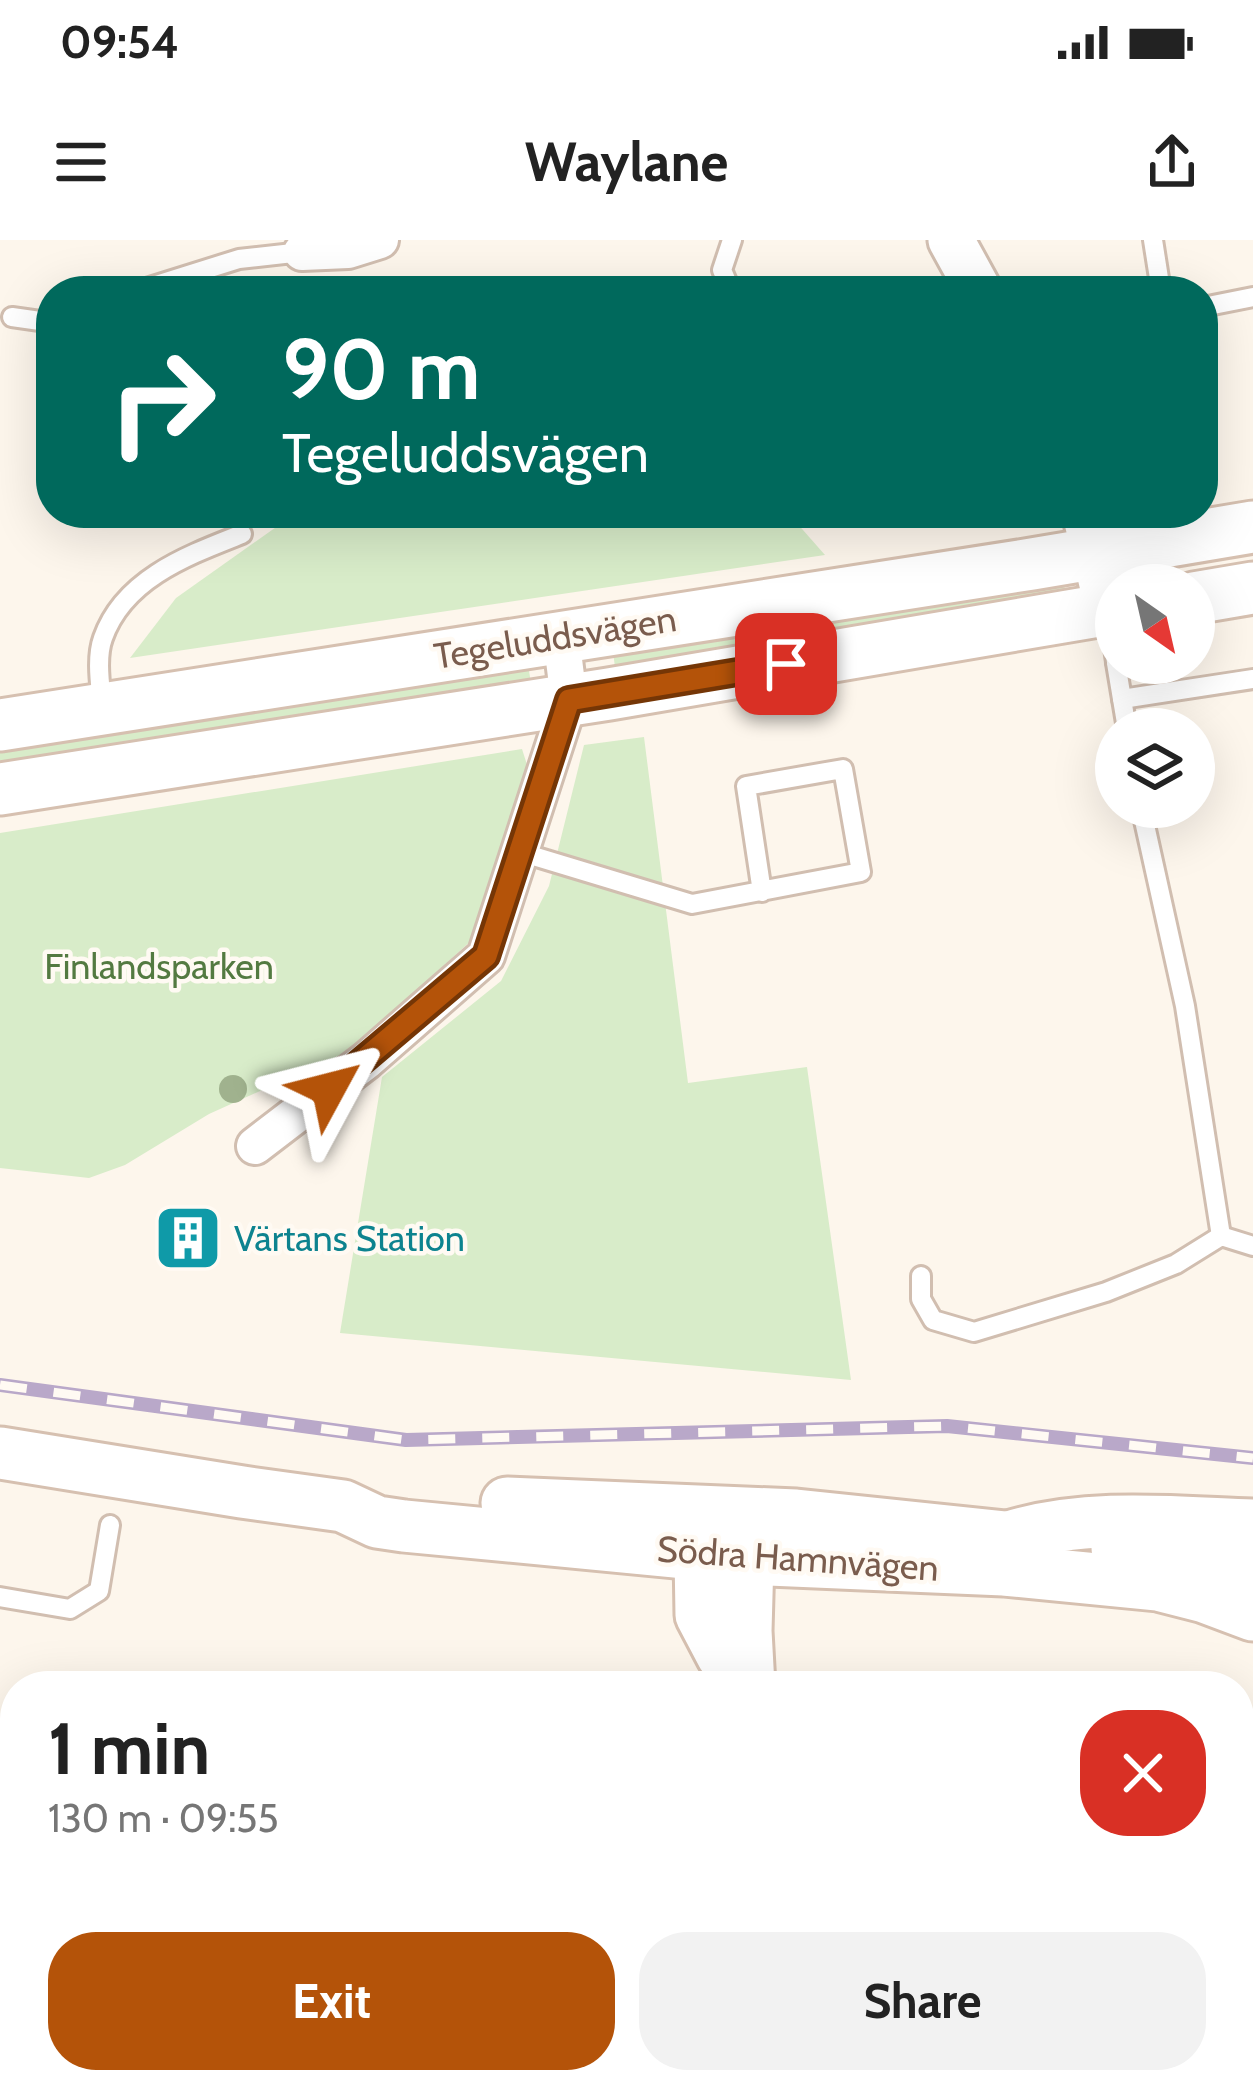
<!DOCTYPE html>
<html lang="en">
<head>
<meta charset="utf-8">
<style>
	:root { --surface:#fff; --page:#f2f2f2; --text:#222; --muted:#767676; --accent:#b45309 }
	body { margin:0; font-family:Cabin,sans-serif; background:var(--page); color:var(--text); height:100vh; display:flex; flex-direction:column; font-size:45px; white-space:nowrap }
	* { box-sizing:border-box; margin:0 }
	p { font-size:39px; color:var(--muted) }
	.icon { flex:none; width:66px; height:66px; fill:none; stroke:currentColor; stroke-width:2; stroke-linecap:round; stroke-linejoin:round }
	.map { position:relative; flex:1; overflow:hidden }
	.details { position:absolute; left:0px; top:1431px; width:1254px; height:423px; display:flex; flex-direction:column; background:var(--surface); border-radius:48px 48px 0 0; box-shadow:0 12px 48px #0002 }
	.details>* { flex:none }
	.banner { position:absolute; left:36px; top:36px; width:1182px; height:252px; border-radius:48px; box-shadow:0 12px 48px #0002; background:#00695c; color:#fff; overflow:hidden }
	.needle { width:78px; rotate:146deg }
	.controls { position:absolute; left:1095px; top:324px; display:grid; gap:24px }
	.controls a { display:grid; place-items:center; width:120px; height:120px; border-radius:50%; background:var(--surface); box-shadow:0 12px 48px #0002; font-size:60px }
	.pin { position:absolute; display:grid; place-items:center; width:102px; height:102px; color:#fff; margin:-51px; border-radius:24px; box-shadow:0 6px 18px #0006 }
	.me { position:absolute; width:132px; margin:-66px; rotate:52deg; stroke-linejoin:round; filter:drop-shadow(0 0 9px #0008) }
	.turn { display:flex; align-items:center; gap:42px; height:252px; padding:0 48px; font-size:54px }
	.turn .icon { width:156px; height:156px; stroke-width:2.5 }
	.turn b { display:block; font-size:84px; line-height:102px }
	.round { display:grid; place-items:center; flex:none; width:126px; height:126px; border-radius:48px; background:var(--page) }
	.overview { display:flex; align-items:center; justify-content:space-between; height:204px; padding:0 48px }
	h1 { font-size:72px; font-weight:700; line-height:90px }
	.action { display:flex; gap:24px; margin-top:auto; padding:24px 48px }
	.action a { flex:1; height:138px; border-radius:48px; background:var(--accent); color:#fff; font-size:48px; font-weight:700; line-height:138px; text-align:center }
	.action a+a { background:var(--page); color:var(--text) }
	.status { display:flex; justify-content:space-between; align-items:center; height:84px; padding:0 60px; background:var(--surface); direction:ltr }
	.status svg { height:33px; fill:currentColor }
	header { display:flex; justify-content:space-between; align-items:center; height:156px; padding:0 48px; background:var(--surface); font-size:54px; font-weight:700 }
	.map>svg:first-child { display:block }
	.green { fill:#d8ecc9 }
	.water { fill:#bfe3e8; stroke:#a5d3da; stroke-width:3 }
	.lines { fill:none; stroke-linecap:round; stroke-linejoin:round }
	.service-casing { stroke:#d1beb0; stroke-width:24 }
	.minor-casing { stroke:#d1beb0; stroke-width:42 }
	.tertiary-casing { stroke:#d1beb0; stroke-width:51 }
	.secondary-casing { stroke:#d6c0b0; stroke-width:57 }
	.motorway-casing { stroke:#dad1cd; stroke-width:72 }
	.service { stroke:#fff; stroke-width:18 }
	.minor { stroke:#fff; stroke-width:36 }
	.tertiary { stroke:#fff; stroke-width:45 }
	.secondary { stroke:#fff; stroke-width:51 }
	.motorway { stroke:#f7b7a3; stroke-width:66 }
	.rail-casing { stroke:#b9a8c9; stroke-width:14 }
	.rail { stroke:#fffaf3; stroke-width:9; stroke-dasharray:27; stroke-linecap:butt }
	.tree { fill:#a0b28e }
	.route-casing { stroke:#753606; stroke-width:30 }
	.route { stroke:#b45309; stroke-width:21 }
	.labels { text-anchor:middle; stroke-width:9; stroke-linejoin:round; paint-order:stroke }
	.street-label { font-size:36px; fill:#7a5c4d; stroke:#fffaf3 }
	.park-label { font-size:36px; fill:#537a41; stroke:#fffaf3 }
	.culture-label { font-size:36px; fill:#0d838f; stroke:#fffaf3; text-anchor:start }
</style>
</head>
<body>
<div class="status"><b>09:54</b><svg viewBox="0 0 49 12"><path d="M0 12V9h3v3zM5 12V6h3v6zM10 12V3h3v9zM15 12V0h3v12zM26 1h20v11H26zM47 4h2v5h-2z"/></svg></div>
<header><svg class="icon" aria-label="menu" viewBox="0 0 24 24"><path d="M4 6h16M4 12h16M4 18h16"/></svg>Waylane<svg class="icon" aria-label="share" viewBox="0 0 24 24"><path d="M12 15V3M7 8l5-5 5 5M5 13v7h14v-7"/></svg></header>
<div class="map">
<svg width="1253" height="1852" viewBox="0 0 1253 1852">
	<rect width="100%" height="100%" fill="#fdf6ec"/>
	<g class="green">
		<path d="M 296,273 L 788,273 L 825,315 L 130,418 L 176,358 Z"/>
		<path d="M 1062,343 L 1068,353 L 616,436 L 613,411 Z"/>
		<path d="M 528,425 L 532,449 L 0,533 L 0,509 Z"/>
		<path d="M 644,497 L 688,843 L 807,827 L 851,1140 L 340,1093 L 382,837 L 501,741 L 549,646 L 584,505 Z"/>
		<path d="M 522,509 L 530,534 L 472,700 L 349,811 L 209,874 L 125,925 L 89,938 L 0,928 L 0,593 Z"/>
	</g>
	<path class="water" d="M 15,1668 L 15,1839 L 186,1839 L 195,1852 L 0,1852 L 0,1677 Z"/>
	<g class="lines">
		<g class="service-casing">
			<g id="service">
				<path d="M 1153,0 L 1161,51"/>
				<path d="M 137,51 L 239,19 L 302,12"/>
				<path d="M 731,51 L 722,30 L 732,0"/>
				<path d="M 1203,67 L 1253,57"/>
				<path d="M 12,77 L 40,81 L 51,78"/>
				<path d="M 1109,373 L 1116,422"/>
				<path d="M 1116,423 L 1127,489"/>
				<path d="M 1122,459 L 1253,439"/>
				<path d="M 102,464 C 100,443 96,417 103,398 C 124,338 189,315 242,294"/>
				<path d="M 1141,567 L 1185,766 L 1221,996"/>
				<path d="M 520,612 L 692,664 L 861,632 L 843,529 L 746,546 L 762,652"/>
				<path d="M 921,1036 L 921,1059 L 933,1080 L 974,1092 L 1106,1052 L 1176,1024 L 1221,996 L 1253,1006"/>
				<path d="M 0,1357 L 70,1369 L 99,1351 L 110,1285"/>
			</g>
		</g>
		<g class="minor-casing">
			<g id="minor">
				<path d="M 302,12 L 348,10 L 380,0"/>
				<path d="M 255,906 L 366,821 L 486,716 L 569,460 L 561,396"/>
			</g>
		</g>
		<g class="tertiary-casing">
			<g id="tertiary">
				<path d="M 951,0 L 979,51"/>
				<path d="M 1085,273 L 1108,369"/>
			</g>
		</g>
		<g class="secondary-casing">
			<g id="secondary">
				<path d="M 1194,358 L 1253,348"/>
				<path d="M 0,485 L 1032,324 L 1253,287"/>
				<path d="M 0,549 L 609,454 L 1116,368"/>
				<path d="M 0,1213 L 242,1252 L 343,1266 L 377,1282 L 404,1286 L 748,1319 L 1004,1330 L 1158,1345 L 1205,1357 L 1253,1375"/>
				<path d="M 507,1263 L 796,1275 L 1033,1300"/>
				<path d="M 717,1289 L 700,1315 L 701,1375 L 722,1415 L 747,1446"/>
				<path d="M 735,1290 L 748,1319 L 746,1391 L 749,1446"/>
				<path d="M 1009,1297 C 1087,1273 1172,1282 1253,1285"/>
				<path d="M 1117,1308 L 1170,1313 L 1253,1328"/>
				<path d="M 947,1852 L 950,1839"/>
			</g>
		</g>
		<g class="motorway-casing">
			<path id="motorway" d="M 1239,1820 L 1253,1792"/>
		</g>
		<use href="#service" class="service"/>
		<use href="#minor" class="minor"/>
		<use href="#tertiary" class="tertiary"/>
		<use href="#secondary" class="secondary"/>
		<use href="#motorway" class="motorway"/>
		<g class="rail-casing">
			<path id="rail" d="M 0,1145 L 406,1200 L 947,1186 L 1253,1218"/>
		</g>
		<use href="#rail" class="rail"/>
	</g>
	<circle class="tree" cx="233" cy="849" r="14"/>
	<g class="lines">
		<g class="route-casing">
			<path id="route" d="M 329,849 L 486,716 L 569,460 L 786,424"/>
		</g>
		<use href="#route" class="route"/>
	</g>
	<defs>
		<g id="building-square" transform="scale(3.45)"><rect x="-9" y="-9" width="18" height="18" rx="4" fill="#0f9aa8" stroke="#fffaf3"/><path d="M-4-6H4V6H1V3H-1V6H-4ZM-2.5-4.3h1.7v1.8h-1.7ZM.8-4.3h1.7v1.8H.8ZM-2.5-1h1.7V.8h-1.7ZM.8-1h1.7V.8H.8Z" fill="#fff"/></g>
	</defs>
	<g fill-rule="evenodd">
		<use href="#building-square" x="188" y="998"/>
	</g>
	<g class="labels">
		<g class="street-label">
			<text transform="translate(555 397) rotate(-9)" y="13">Tegeluddsvägen</text>
			<text transform="translate(798 1318) rotate(4)" y="13">Södra Hamnvägen</text>
		</g>
		<g class="park-label">
			<text x="159" y="739">Finlandsparken</text>
		</g>
		<g class="culture-label">
			<text x="234" y="1011">Värtans Station</text>
		</g>
	</g>
</svg>
<div class="controls">
<a><svg class="needle" viewBox="-14 -14 28 28"><path d="M0-13l5 13h-10z" fill="#e53935"/><path d="M0 13l5-13h-10z" fill="#767676"/></svg></a>
<a><svg class="icon" aria-label="layers" viewBox="0 0 24 24"><path d="M12 4l9 5-9 5-9-5zM3 14l9 5 9-5"/></svg></a>
</div>
<div class="pin" style="left:786px;top:424px;background:#d93025"><svg class="icon" aria-label="arrive" viewBox="0 0 24 24"><path d="M6 21V4h12l-3 4 3 4H6"/></svg></div>
<svg class="me" style="left:329px;top:849px" viewBox="-20 -20 40 40"><path d="M0-17L14 15 0 8-14 15z" fill="#b45309" stroke="#fff" stroke-width="4"/></svg>
<div class="banner">
<div class="turn"><svg class="icon" aria-label="right" viewBox="0 0 24 24"><path d="M7 20v-9h11M14 6l5 5-5 5"/></svg><div><b>90 m</b>Tegeluddsvägen</div></div>
</div>
<section class="details">
<div class="overview"><div><h1>1 min</h1><p>130 m · 09:55</p></div><a class="round" style="background:#d93025;color:#fff"><svg class="icon" aria-label="close" viewBox="0 0 24 24"><path d="M6 6l12 12M18 6L6 18"/></svg></a></div>
<div class="action"><a>Exit</a><a>Share</a></div>
</section>
</div>
</body>
</html>
